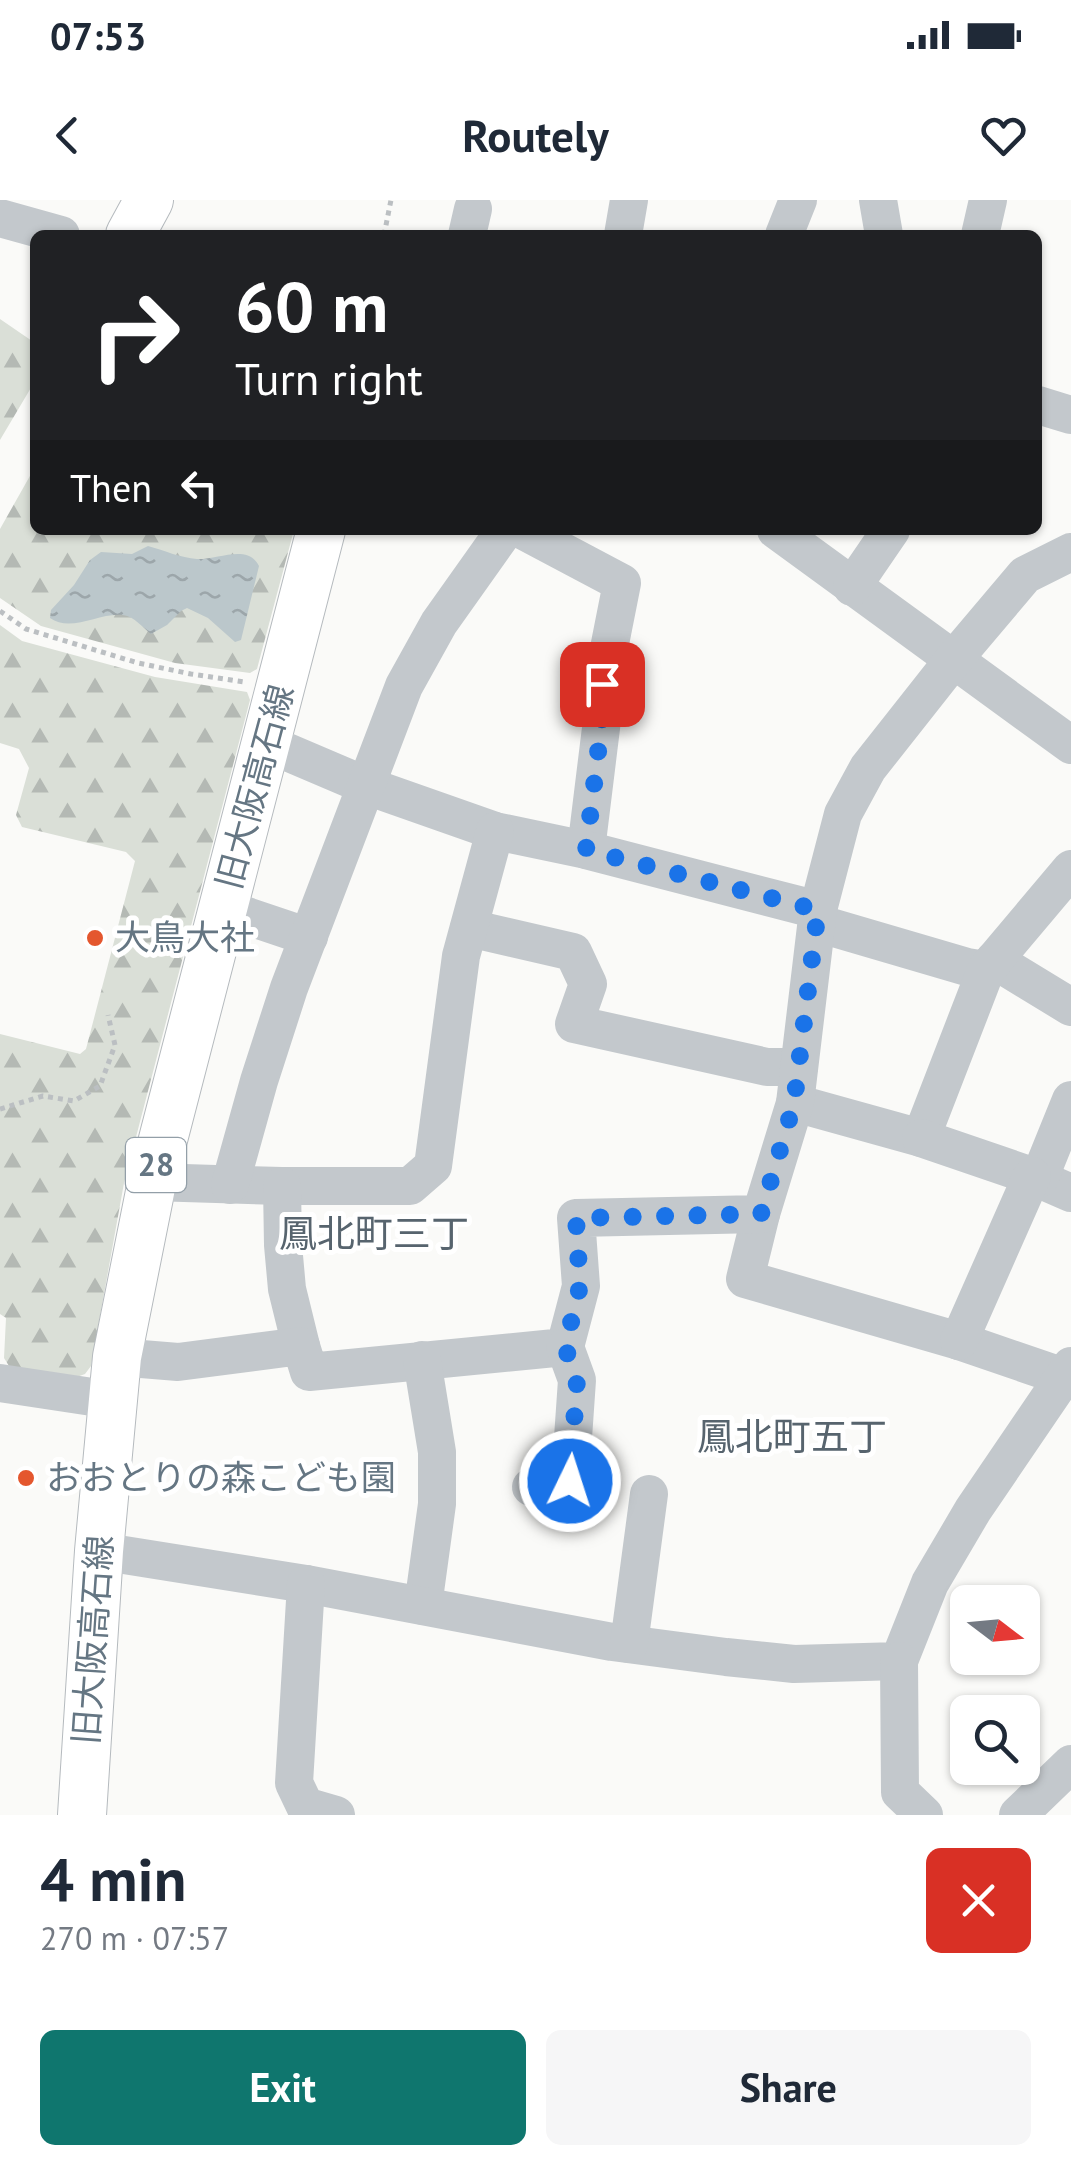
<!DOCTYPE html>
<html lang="en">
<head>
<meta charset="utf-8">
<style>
	:root { --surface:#fff; --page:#f6f6f7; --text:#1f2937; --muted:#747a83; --accent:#0f766e }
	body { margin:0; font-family:"PT Sans","Noto Sans JP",sans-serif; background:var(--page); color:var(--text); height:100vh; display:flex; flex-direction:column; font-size:38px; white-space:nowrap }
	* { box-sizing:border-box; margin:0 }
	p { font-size:32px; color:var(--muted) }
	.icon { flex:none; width:55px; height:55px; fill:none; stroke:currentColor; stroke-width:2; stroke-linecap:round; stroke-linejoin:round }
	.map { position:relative; height:1615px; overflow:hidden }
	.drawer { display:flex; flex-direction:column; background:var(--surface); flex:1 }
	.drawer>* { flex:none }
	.guide { position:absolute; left:30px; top:30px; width:1012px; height:305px; border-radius:15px; box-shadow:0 2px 8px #0004; background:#202124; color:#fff; overflow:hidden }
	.needle { width:65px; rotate:106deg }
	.fabs { position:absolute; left:950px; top:1385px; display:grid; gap:20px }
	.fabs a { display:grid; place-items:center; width:90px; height:90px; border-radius:15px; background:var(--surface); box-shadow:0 2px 8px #0004; font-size:50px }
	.pin { position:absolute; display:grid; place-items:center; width:85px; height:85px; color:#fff; margin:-42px; border-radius:20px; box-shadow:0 5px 15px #0006 }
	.me { position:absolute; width:110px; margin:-55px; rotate:4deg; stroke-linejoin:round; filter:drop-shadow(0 0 8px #0008) }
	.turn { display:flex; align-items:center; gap:35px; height:210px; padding:0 40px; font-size:45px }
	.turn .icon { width:130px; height:130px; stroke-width:2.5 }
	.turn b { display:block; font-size:70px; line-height:85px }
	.then { display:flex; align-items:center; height:95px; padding:0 40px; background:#0003; gap:20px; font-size:38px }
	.round { display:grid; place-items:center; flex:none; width:105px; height:105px; border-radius:15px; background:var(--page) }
	.summary { display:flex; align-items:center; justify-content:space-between; height:170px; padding:0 40px }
	h1 { font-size:60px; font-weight:700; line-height:75px }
	.button { display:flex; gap:20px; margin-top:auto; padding:20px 40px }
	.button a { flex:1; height:115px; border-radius:15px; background:var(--accent); color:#fff; font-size:40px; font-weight:700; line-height:115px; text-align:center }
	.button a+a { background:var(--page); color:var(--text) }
	.status { display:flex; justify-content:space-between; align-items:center; height:70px; padding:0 50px; background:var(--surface); direction:ltr }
	.status svg { height:28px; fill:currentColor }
	header { display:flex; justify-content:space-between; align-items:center; height:130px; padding:0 40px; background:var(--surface); font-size:45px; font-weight:700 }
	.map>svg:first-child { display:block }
	.forest { fill:url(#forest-firs) }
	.water { fill:url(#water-ripples) }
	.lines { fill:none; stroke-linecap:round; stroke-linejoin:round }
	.major-casing { stroke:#b5babe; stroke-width:50 }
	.path { stroke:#bbbfc2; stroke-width:5; stroke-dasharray:5 5; stroke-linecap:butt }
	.minor { stroke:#c3c8cc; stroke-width:38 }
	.major { stroke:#fff; stroke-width:48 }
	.route { stroke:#1a73e8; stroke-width:18; stroke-dasharray:0 32.4 }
	.poi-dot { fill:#e4572e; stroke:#fff; stroke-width:4 }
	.labels { text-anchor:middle; stroke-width:10; stroke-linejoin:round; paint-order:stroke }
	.shield { fill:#fff; stroke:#939fa8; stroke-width:2.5 }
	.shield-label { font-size:32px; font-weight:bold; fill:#657683 }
	.street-label { font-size:35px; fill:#657683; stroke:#fff }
	.poi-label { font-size:35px; fill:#657683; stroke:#fff; text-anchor:start }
	.neighbourhood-label { font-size:38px; fill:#57646e; stroke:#fff }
</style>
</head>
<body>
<div class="status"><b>07:53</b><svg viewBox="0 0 49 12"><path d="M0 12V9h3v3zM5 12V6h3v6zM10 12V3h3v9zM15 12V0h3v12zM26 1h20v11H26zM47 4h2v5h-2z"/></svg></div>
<header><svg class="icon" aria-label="back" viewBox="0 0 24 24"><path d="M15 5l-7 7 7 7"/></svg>Routely<svg class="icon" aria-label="heart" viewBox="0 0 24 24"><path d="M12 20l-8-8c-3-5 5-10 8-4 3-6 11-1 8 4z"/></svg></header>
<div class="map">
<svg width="1071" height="1615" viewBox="0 0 1071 1615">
	<defs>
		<pattern id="forest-firs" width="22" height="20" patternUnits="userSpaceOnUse" patternTransform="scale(2.5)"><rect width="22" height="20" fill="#dadfd7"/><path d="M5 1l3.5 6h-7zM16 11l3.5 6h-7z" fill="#b4b9b4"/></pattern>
		<pattern id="water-ripples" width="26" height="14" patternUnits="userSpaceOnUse" patternTransform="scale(2.5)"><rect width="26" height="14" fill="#bbc7cb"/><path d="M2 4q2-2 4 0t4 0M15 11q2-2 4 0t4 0" fill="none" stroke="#9ca6aa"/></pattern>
	</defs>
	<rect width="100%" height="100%" fill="#fafaf8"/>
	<g class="forest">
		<path d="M 0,119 L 35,143 L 35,154 L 31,166 L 35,169 L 35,181 L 0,240 Z"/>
		<path d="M 35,267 L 35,330 L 294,330 L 257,469 L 250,473 L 175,463 L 41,426 L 0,398 L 0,329 Z"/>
		<path d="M 0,425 L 22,441 L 155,477 L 247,492 L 250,500 L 124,983 L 91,1166 L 85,1174 L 74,1178 L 9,1166 L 4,1158 L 6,1118 L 0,1114 L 0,834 L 80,854 L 86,849 L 135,661 L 126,652 L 22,627 L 16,615 L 29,568 L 19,549 L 0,543 Z"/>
	</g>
	<path class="water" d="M 148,346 C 163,350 181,358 197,359 C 217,360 248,343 259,366 L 241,440 L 235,442 L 208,418 L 187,408 L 181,411 L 167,425 L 151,434 C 142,427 135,417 123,415 C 100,412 71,433 50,418 L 51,410 L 74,385 L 90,360 L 101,352 L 132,354 Z"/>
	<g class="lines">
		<g class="major-casing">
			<g id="major">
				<path d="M 130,35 L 149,0"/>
				<path d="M 82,1615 L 99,1351 L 117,1157 L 152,982 L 321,330"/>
			</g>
		</g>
		<g class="path">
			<path d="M 384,35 L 391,0"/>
			<path d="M 0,411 L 26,429 L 138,463 L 191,474 L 244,482"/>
			<path d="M 0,909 L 43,896 L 74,901 L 100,886 L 115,845 L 108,815"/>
		</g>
		<g class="minor">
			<path d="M 878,0 L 884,35"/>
			<path d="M 0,18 L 61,35"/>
			<path d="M 467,35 L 473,9"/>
			<path d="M 623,35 L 629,0"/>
			<path d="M 784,35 L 798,0"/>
			<path d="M 980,35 L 988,0"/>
			<path d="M 1038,205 L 1071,215"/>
			<path d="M 522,330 L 622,383 L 602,484 L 602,520 L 586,650"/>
			<path d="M 776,330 L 1071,545"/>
			<path d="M 852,387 L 891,330"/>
			<path d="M 266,543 L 367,586 L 495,631 L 586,650 L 818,710"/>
			<path d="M 223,708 L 309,737"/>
			<path d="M 817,723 L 967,767 L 986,770"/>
			<path d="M 469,728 L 573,752 L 588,784 L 574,824 L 767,867 L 799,867"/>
			<path d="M 994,760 L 1071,807"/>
			<path d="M 795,903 L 921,938 L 986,770 L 1071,669"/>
			<path d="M 921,938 L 1032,976 L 1071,993"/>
			<path d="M 1039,979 L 1071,900"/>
			<path d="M 152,982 L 282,986 L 410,986 L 433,966 L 461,756 L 495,631"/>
			<path d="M 230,985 L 259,881 L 289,788 L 404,486 L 439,423 L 505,330"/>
			<path d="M 282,986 L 283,1045 L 287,1089 L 301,1146"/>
			<path d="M 761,1014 L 745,1079 L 959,1141 L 1064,1177"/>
			<path d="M 959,1141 L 1032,976"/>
			<path d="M 117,1157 L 178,1162 L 301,1146 L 309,1172 L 565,1147 L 581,1086 L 576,1018 L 761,1014 L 795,903 L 818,710 L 843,614 L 868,568 L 954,459 L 1025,375 L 1071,352"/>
			<path d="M 422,1160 L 437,1252 L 437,1304 L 423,1406"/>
			<path d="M 0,1183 L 112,1200"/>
			<path d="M 531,1287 L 570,1281 L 577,1180 L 565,1147"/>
			<path d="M 99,1351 L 306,1384 L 612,1442 L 726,1457 L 794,1464 L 899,1461 L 930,1383 L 973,1310 L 1071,1166"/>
			<path d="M 306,1384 L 294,1583 L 305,1606 L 336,1615"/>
			<path d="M 629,1444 L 649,1294"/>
			<path d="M 899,1461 L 900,1592 L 924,1615"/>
			<path d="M 1018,1615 L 1071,1564"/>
		</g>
		<use href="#major" class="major"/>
	</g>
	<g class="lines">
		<path class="route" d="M 570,1281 L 577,1180 L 565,1147 L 580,1086 L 576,1018 L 761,1014 L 794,903 L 818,710 L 586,650 L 602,520 L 602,484"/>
	</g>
	<g class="poi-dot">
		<circle cx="95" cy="738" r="10"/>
		<circle cx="26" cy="1278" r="10"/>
	</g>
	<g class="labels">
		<rect class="shield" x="126" y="938" width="60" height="54" rx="8"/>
		<g class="shield-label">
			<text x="156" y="976">28</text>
		</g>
		<g class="street-label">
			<text transform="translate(255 587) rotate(-75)" y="12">旧大阪高石線</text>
			<text transform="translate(93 1440) rotate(-86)" y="12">旧大阪高石線</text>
		</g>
		<g class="poi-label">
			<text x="115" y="750">大鳥大社</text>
			<text x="46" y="1290">おおとりの森こども園</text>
		</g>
		<g class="neighbourhood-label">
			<text x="374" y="1047">鳳北町三丁</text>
			<text x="792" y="1250">鳳北町五丁</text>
		</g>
	</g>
</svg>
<div class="fabs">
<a><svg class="needle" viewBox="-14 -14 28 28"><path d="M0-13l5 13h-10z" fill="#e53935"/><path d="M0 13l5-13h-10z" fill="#747a83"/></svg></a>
<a><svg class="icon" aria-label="search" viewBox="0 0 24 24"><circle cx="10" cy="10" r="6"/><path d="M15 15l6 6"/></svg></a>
</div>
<div class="pin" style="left:602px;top:484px;background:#d93025"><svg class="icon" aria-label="arrive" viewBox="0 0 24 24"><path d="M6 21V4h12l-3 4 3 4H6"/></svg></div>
<svg class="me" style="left:570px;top:1281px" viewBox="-20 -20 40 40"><circle r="17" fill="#1a73e8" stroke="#fff" stroke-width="3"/><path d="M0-11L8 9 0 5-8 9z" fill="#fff"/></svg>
<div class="guide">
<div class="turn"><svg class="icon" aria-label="right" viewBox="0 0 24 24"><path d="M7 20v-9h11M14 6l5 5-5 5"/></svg><div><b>60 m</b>Turn right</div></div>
<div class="then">Then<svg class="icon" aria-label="left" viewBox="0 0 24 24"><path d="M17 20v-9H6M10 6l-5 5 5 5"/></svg></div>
</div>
</div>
<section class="drawer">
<div class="summary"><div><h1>4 min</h1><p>270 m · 07:57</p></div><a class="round" style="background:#d93025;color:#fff"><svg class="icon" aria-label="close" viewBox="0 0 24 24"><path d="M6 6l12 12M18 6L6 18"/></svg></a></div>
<div class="button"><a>Exit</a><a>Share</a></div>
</section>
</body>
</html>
